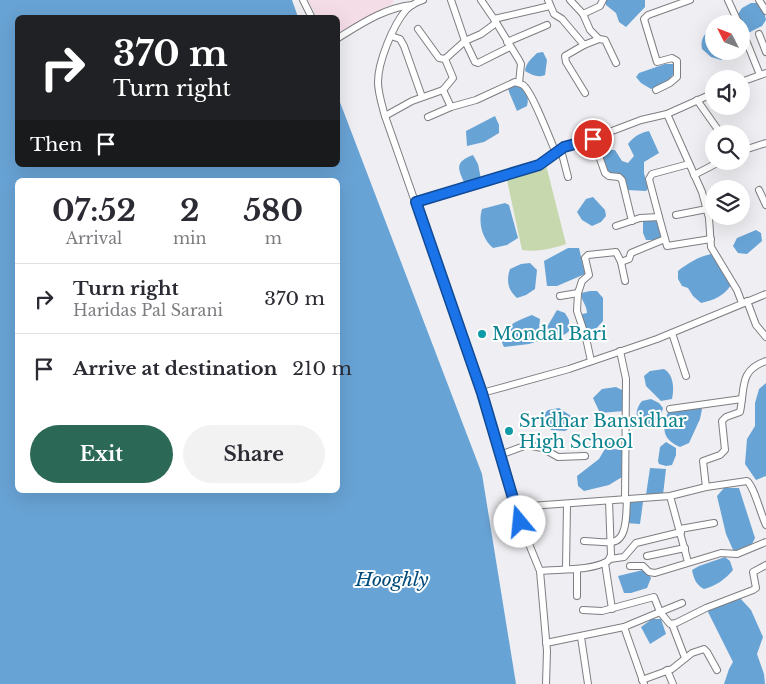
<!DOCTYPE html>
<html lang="en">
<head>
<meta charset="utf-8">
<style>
	:root { --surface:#fff; --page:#f2f2f3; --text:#2b2b33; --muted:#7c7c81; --line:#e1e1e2; --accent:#2b6956 }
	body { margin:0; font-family:"Libre Baskerville",serif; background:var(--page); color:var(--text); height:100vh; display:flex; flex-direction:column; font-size:19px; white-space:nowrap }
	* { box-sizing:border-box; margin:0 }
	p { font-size:16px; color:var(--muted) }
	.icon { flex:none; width:28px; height:28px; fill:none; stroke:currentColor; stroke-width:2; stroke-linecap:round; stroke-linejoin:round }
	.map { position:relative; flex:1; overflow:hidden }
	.details { position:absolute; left:15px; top:178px; width:325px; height:315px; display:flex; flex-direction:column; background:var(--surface); border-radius:8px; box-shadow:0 5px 20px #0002 }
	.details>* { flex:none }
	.guide { position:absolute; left:15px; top:15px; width:325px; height:152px; border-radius:8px; box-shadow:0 5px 20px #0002; background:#202124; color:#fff; overflow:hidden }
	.needle { width:32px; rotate:312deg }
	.controls { position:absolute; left:705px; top:15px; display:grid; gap:10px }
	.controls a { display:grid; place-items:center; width:45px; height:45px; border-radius:50%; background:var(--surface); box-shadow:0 5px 20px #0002; font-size:25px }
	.pin { position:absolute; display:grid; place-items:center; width:42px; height:42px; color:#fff; margin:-21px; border:2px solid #fff; border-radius:50%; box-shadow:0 1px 5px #0007 }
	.me { position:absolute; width:55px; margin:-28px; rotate:343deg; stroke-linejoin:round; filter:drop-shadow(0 0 4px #0008) }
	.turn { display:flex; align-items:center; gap:18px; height:105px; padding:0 15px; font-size:22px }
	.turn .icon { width:65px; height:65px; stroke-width:2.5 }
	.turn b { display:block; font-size:35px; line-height:42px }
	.then { display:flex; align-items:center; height:48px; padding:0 15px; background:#0003; gap:10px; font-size:19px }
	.eta { display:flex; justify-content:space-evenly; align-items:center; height:85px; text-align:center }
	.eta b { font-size:30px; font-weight:700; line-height:35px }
	.button { display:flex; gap:10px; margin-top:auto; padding:10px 15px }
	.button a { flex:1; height:58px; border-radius:30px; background:var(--accent); color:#fff; font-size:20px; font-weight:700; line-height:58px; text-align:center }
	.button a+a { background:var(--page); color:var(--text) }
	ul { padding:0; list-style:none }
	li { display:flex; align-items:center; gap:15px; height:70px; padding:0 15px; border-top:1px solid var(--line) }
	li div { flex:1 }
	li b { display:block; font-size:19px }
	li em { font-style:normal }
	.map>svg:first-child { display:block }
	.education { fill:#f5dde8 }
	.green { fill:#c7d8af }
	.water { fill:#68a3d5; fill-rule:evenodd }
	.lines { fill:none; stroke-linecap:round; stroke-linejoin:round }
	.minor-casing { stroke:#7e7d81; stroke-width:8 }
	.minor { stroke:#fff; stroke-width:6 }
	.route-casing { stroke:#114b97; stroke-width:12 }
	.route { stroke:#1a73e8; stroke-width:9 }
	.culture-dot { fill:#0f9aa8; stroke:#fff; stroke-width:2 }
	.labels { text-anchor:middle; stroke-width:4; stroke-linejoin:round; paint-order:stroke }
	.culture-label { font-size:18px; fill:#0d838f; stroke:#fff; text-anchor:start }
	.water-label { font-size:19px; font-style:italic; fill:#014c7b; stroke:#fff }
</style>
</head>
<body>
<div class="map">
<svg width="766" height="684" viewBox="0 0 766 684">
	<rect width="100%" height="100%" fill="#efeef2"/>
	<path class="education" d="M 308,0 L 394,0 L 392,4 L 338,34 L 338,18 L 317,17 Z"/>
	<path class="green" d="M 546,165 L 566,244 C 552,249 537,252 522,250 L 507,180 Z"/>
	<g class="water">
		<path d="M 0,0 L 292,0 L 298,17 L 18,18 L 18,165 L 338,165 L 338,97 L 482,474 L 516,684 L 0,684 ZM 18,180 L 338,180 L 338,490 L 18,490 Z"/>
		<path d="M 606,0 L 645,0 L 645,7 L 626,27 L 619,22 L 616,13 L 606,5 Z"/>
		<path d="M 751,3 L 758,3 L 764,12 L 766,20 L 762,26 L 748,33 L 744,28 L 738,14 L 742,8 Z"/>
		<path d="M 714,26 L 714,51 L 729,51 L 729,54 L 721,60 L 711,57 L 702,49 C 700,38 705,33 714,26 Z"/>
		<path d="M 543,52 L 547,60 L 545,75 C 538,78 532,75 525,71 C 526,63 531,59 537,53 Z"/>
		<path d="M 665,64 L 673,64 L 676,68 C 671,82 664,83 651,89 L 641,83 L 636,77 L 639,73 Z"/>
		<path d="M 515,84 C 525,89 530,95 527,106 L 517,111 L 509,92 L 508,87 Z"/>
		<path d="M 495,116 L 499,125 L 499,133 L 484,142 L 467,146 L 466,131 Z"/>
		<path d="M 649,131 L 659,153 L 644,162 L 644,173 L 648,189 L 646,191 L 627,190 L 621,174 L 607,174 L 601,154 L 607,150 L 615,150 L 622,161 L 628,163 L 634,156 L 628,144 C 634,136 640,133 649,131 Z"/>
		<path d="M 473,155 L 478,164 L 481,179 L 465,184 C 458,169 454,162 473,155 Z"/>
		<path d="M 593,197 L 605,210 L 606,216 L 601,222 L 592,226 L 582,220 L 577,212 L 586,199 Z"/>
		<path d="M 505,203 L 509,205 L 518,238 L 507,245 L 493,248 C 482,239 478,222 482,209 Z"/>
		<path d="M 657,219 L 661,237 L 655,240 L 646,240 L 643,233 L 643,221 Z"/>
		<path d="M 756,230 L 761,233 L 762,241 L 747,254 L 738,253 L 733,246 L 737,238 Z"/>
		<path d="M 568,248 L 579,248 L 585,274 L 557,286 L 547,286 L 544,261 Z"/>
		<path d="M 711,254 L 731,285 C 724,296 714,300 701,303 L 693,296 L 688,288 L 682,286 L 678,279 L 678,271 C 688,263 698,257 711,254 Z"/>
		<path d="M 530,263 L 537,270 L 535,289 L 526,295 L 517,298 C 508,290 506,281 510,269 L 521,264 Z"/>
		<path d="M 590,291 L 597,291 L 603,298 L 603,321 L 594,331 L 586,333 L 576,318 L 577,315 L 587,313 C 587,305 581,301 581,293 Z"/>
		<path d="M 557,310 L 565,313 L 569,320 L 569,331 C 563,337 558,337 550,334 L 547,327 Z"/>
		<path d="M 532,315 L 540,319 L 538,341 L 529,344 L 504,347 C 494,329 519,320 532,315 Z"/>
		<path d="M 664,369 C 674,375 674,389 672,399 L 661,401 L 646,386 L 644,376 L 650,371 Z"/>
		<path d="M 766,383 L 766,476 L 756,480 L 745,464 L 747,439 L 755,426 L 755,403 L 759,389 Z"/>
		<path d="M 616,387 L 624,391 L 624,411 L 600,413 L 593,398 L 602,389 Z"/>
		<path d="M 651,399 L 659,403 L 663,408 L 661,415 L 651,427 C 635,423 633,412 642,401 Z"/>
		<path d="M 696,406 L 702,409 L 700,419 L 689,443 L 680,447 C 662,439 662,429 668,412 Z"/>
		<path d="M 559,408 L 571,416 L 573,421 L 570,428 L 565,431 L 551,430 L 543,415 L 548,410 Z"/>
		<path d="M 609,442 L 614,445 L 613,449 L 623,450 L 622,477 L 609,485 L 584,491 L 578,486 L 577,476 L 599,459 Z"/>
		<path d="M 666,442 L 676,448 L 676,455 L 672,465 L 666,466 L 659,464 L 658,461 L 660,447 Z"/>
		<path d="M 650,468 L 666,469 L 663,495 L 646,495 Z"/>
		<path d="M 724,488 L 739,488 L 755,538 L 751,546 L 734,552 L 726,534 L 717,496 Z"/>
		<path d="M 627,502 L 643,502 L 640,524 L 625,523 Z"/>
		<path d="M 725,557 L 730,561 L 733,570 C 725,580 715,586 704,589 C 696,585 694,579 692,570 L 699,566 Z"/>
		<path d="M 643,570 L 648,573 L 651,578 L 647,588 L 631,593 L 624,593 L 618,576 Z"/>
		<path d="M 740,598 L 751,610 L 763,637 L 757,654 L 764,674 L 765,684 L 724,684 L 729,669 L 733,662 L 708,612 L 712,608 Z"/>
		<path d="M 652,619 L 661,619 L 666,634 L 650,644 L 641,627 Z"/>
	</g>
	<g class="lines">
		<g class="minor-casing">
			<g id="minor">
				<path d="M 303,0 L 312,18"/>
				<path d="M 423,0 C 417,2 411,5 406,10 C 393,25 378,62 378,82 C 378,93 382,105 385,116 L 482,393 L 520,522 L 540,571 L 547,651 L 546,684"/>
				<path d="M 451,0 L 465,41 L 475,62 L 478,63 L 510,47"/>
				<path d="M 481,0 L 494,19 L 519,60 L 521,64 L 519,83"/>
				<path d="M 548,0 L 554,14 L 562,19 L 584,45"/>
				<path d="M 570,0 L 583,14 L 600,6 L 603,0"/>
				<path d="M 728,0 L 739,24"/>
				<path d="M 759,0 L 766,11"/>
				<path d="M 583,14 L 590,30 L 599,39 L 584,45 L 565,56 L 566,62 L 585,93"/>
				<path d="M 494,19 L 550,6"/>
				<path d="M 741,28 L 760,75"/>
				<path d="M 418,29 L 439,58 L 445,59"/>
				<path d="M 759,34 L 766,52"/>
				<path d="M 391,36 L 400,39 L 404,46 L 422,97"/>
				<path d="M 338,38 C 361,24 384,8 412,5"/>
				<path d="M 599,39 L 605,40 L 616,63"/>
				<path d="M 507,42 L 547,25"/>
				<path d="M 741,82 L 766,73"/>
				<path d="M 443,90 L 453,78 L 445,59 L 465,41 L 481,34 L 496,23"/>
				<path d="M 656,90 L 670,83 L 677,77 L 677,61 L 672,58 L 657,62 L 644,19 L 648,15 L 690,0"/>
				<path d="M 697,100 L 721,134"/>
				<path d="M 667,114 L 702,192 L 709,218 L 711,247 L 737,290 L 742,303"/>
				<path d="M 385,116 L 412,101 L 443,90 L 451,107"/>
				<path d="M 428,117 L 451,107 L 476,100 L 515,82 C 517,83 521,84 523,85 C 532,91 550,140 556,153"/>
				<path d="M 593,139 L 605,173 L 609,176 L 619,177 L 622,180 L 632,221"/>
				<path d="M 561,150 L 568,177"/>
				<path d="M 741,151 L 766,143"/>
				<path d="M 694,175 L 721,161"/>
				<path d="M 759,190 L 766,205"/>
				<path d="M 416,202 L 539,165 L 564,147 L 591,139 L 641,120 L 667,114 L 714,93"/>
				<path d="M 676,215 L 707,209"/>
				<path d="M 659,217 L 649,179 L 652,174 L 689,164"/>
				<path d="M 616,226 L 640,218 L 659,217 L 667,246 L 711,239"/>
				<path d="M 621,262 L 629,259 L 631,253 L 665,239"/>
				<path d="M 560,296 L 578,293"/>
				<path d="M 747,301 L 756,325 L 766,337"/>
				<path d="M 672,333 L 686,376"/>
				<path d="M 620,351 L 626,379 L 625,500"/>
				<path d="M 591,361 L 586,338 L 577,311 L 578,293 L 582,281 L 589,275 L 585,258 L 588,255 L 616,252 L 621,262 L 625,281"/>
				<path d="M 482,393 L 569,369 L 657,339 L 766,294"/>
				<path d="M 670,409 L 742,399"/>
				<path d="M 500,455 L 527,445 L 542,448 L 558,457 L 585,456"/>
				<path d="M 706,487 L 703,461 L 720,455 L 725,450 L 722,421 L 726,417 L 740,412 C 745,388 739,370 766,361"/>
				<path d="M 670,496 L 688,562"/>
				<path d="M 516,507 L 670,496 L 706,487 L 747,481 C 754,486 761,515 766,525"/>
				<path d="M 680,529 L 714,523"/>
				<path d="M 584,541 C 593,541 603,543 612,542 C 628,540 626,512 627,500"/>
				<path d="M 647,556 L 685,548"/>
				<path d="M 610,559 L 624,557 L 636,543 L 681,532"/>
				<path d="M 605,563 L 612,609"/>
				<path d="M 630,566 L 643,566 L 649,572 L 655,573 L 721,553 L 737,554 L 766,542"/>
				<path d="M 566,569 L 567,504"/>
				<path d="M 577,569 L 577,596"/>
				<path d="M 540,571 C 560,569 591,571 608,561 L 611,555 L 609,501"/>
				<path d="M 583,610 L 602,611 L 654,597 L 660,612 L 682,603"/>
				<path d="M 672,624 L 685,658"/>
				<path d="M 624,627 L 644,684"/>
				<path d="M 581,637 L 588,684"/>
				<path d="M 546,643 L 624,627 L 660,612 L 670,624 L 676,623 L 706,608 L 753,590 L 756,588 L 753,572 L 766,565"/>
				<path d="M 667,670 L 673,684"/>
				<path d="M 642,680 L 672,669 L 692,653 L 704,649 L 707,652 L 717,670"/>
			</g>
		</g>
		<use href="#minor" class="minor"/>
	</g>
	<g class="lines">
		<g class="route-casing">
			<path id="route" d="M 520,522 L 482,393 L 416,202 L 539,165 L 564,147 L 593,139"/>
		</g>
		<use href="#route" class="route"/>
	</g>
	<g class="culture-dot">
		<circle cx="482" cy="334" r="5"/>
		<circle cx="509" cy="431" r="5"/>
	</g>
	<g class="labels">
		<g class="culture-label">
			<text x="492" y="340">Mondal Bari</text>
			<text x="519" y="427">Sridhar Bansidhar<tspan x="519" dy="21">High School</tspan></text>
		</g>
		<g class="water-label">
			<text x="392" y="586">Hooghly</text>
		</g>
	</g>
</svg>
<div class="controls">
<a><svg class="needle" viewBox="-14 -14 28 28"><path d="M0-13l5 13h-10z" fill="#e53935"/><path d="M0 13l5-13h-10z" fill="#7c7c81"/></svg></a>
<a><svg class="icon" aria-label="sound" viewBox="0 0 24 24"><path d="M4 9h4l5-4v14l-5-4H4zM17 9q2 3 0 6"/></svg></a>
<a><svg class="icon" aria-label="search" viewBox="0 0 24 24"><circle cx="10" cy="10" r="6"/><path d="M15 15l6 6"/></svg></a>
<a><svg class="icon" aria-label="layers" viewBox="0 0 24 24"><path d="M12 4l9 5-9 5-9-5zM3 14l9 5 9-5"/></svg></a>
</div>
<div class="pin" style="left:593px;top:139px;background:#d93025"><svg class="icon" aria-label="arrive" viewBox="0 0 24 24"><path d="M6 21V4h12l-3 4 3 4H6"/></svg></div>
<svg class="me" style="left:520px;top:522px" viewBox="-20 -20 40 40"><circle r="19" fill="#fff"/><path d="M0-13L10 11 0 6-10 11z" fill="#1a73e8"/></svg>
<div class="guide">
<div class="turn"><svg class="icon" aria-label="right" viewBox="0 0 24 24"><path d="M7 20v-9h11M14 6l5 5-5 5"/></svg><div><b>370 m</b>Turn right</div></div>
<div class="then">Then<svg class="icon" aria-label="arrive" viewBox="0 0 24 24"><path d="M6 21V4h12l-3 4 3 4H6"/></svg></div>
</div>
<section class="details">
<div class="eta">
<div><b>07:52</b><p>Arrival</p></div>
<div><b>2</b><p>min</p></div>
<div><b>580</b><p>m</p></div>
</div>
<ul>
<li><svg class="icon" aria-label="right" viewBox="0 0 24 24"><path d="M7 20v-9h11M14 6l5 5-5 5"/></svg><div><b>Turn right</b><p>Haridas Pal Sarani</p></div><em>370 m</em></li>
<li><svg class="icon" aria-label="arrive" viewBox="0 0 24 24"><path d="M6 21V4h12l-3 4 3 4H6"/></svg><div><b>Arrive at destination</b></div><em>210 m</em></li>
</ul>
<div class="button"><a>Exit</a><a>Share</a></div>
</section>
</div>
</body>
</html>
